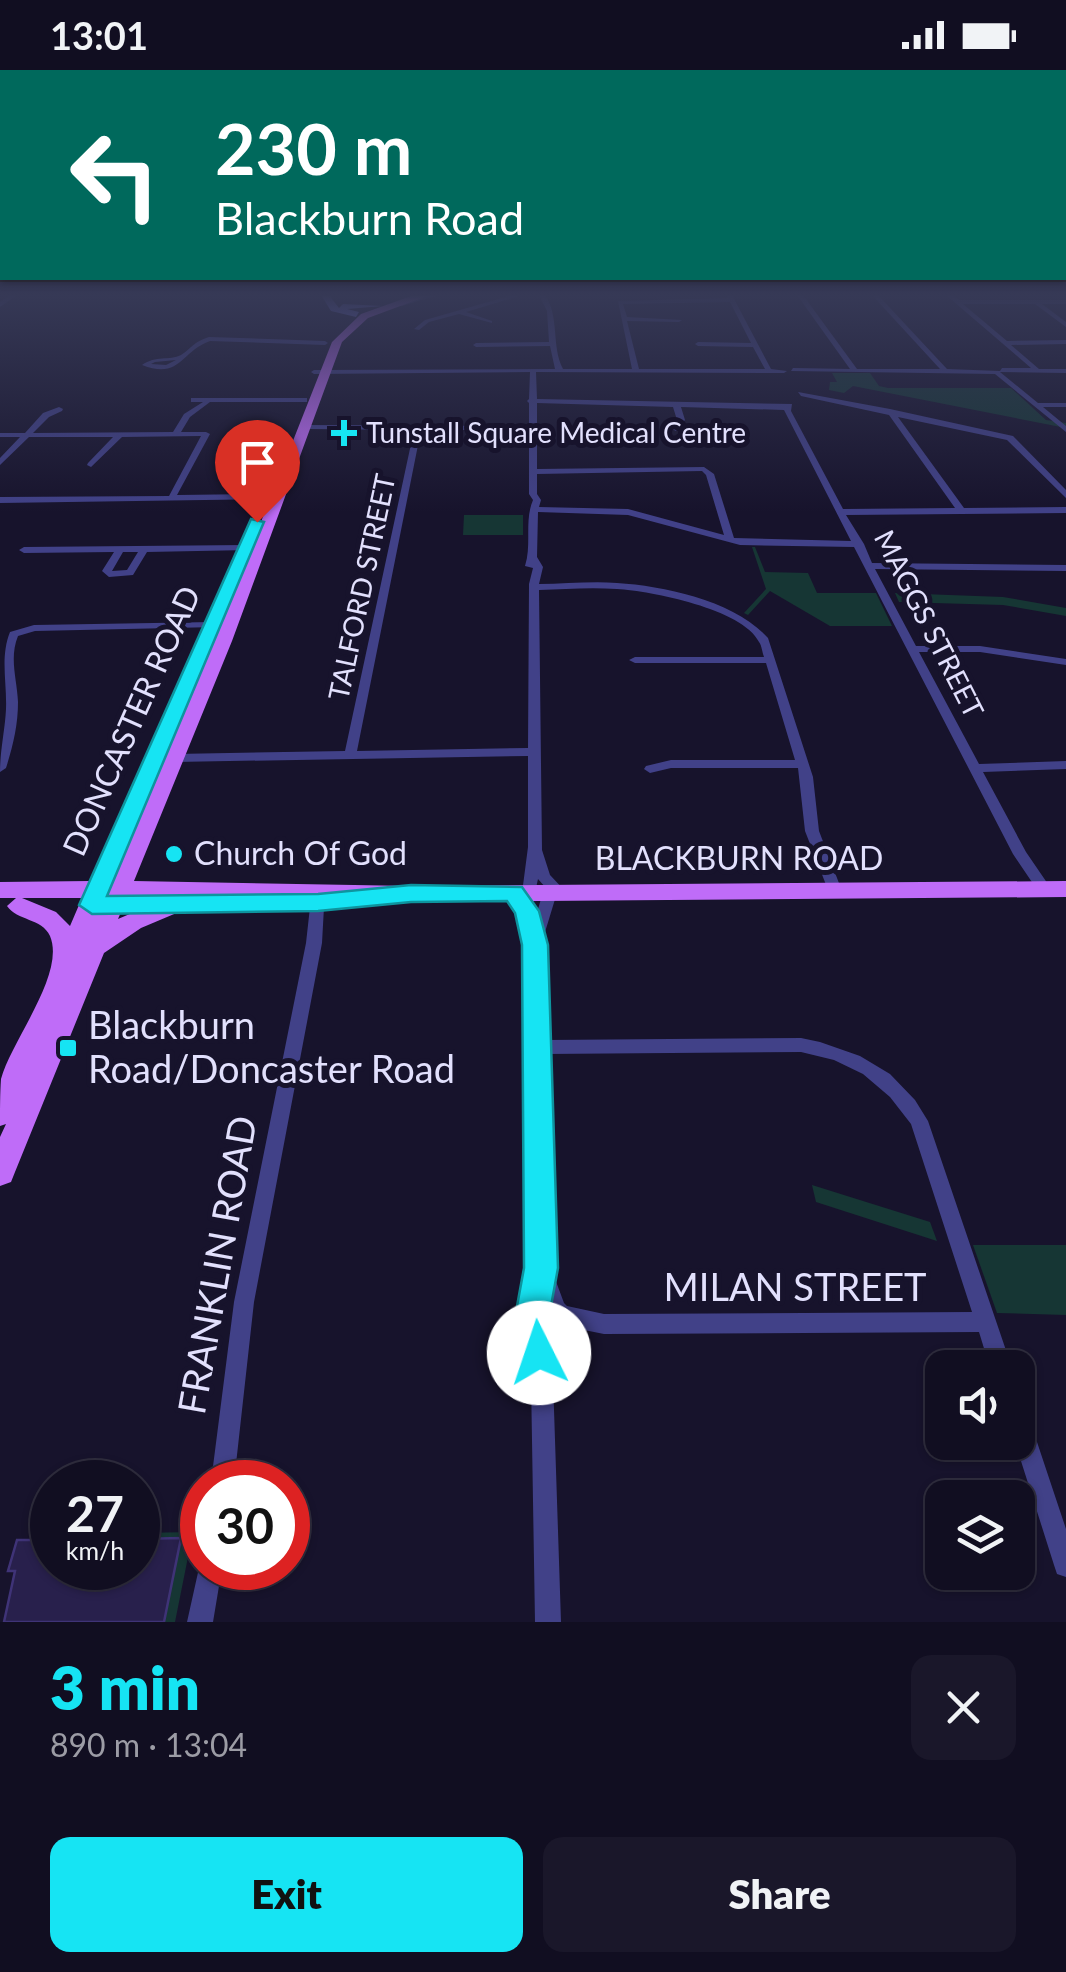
<!DOCTYPE html>
<html lang="en">
<head>
<meta charset="utf-8">
<style>
	:root { --surface:#110e21; --page:#1a172a; --text:#f1f3f6; --muted:#9c9ca5; --line:#302e3f; --accent:#16e4f3 }
	body { margin:0; font-family:Lato,sans-serif; background:var(--page); color:var(--text); height:100vh; display:flex; flex-direction:column; font-size:38px; white-space:nowrap }
	* { box-sizing:border-box; margin:0 }
	p { font-size:32px; color:var(--muted) }
	.icon { flex:none; width:55px; height:55px; fill:none; stroke:currentColor; stroke-width:2; stroke-linecap:round; stroke-linejoin:round }
	.map { position:relative; height:1552px; overflow:hidden }
	.side { display:flex; flex-direction:column; background:var(--surface); flex:1 }
	.side>* { flex:none }
	.top-card { position:absolute; left:0px; top:0px; width:1068px; height:210px; box-shadow:0 2px 8px #0004,0 0 0 2px var(--line); background:#00695c; color:#fff; overflow:hidden }
	.controls { position:absolute; left:925px; top:1280px; display:grid; gap:20px }
	.controls a { display:grid; place-items:center; width:110px; height:110px; border-radius:20px; background:var(--surface); box-shadow:0 2px 8px #0004,0 0 0 2px var(--line); font-size:50px }
	.speed { position:absolute; left:30px; top:1390px; display:flex; gap:20px; font-size:50px; font-weight:700; text-align:center }
	.speed>* { display:grid; place-content:center; width:130px; height:130px; border-radius:50%; background:var(--surface); box-shadow:0 2px 8px #0004,0 0 0 2px var(--line); line-height:1 }
	.speed small { font-size:25px; font-weight:400 }
	.speed .limit { border:15px solid #d22; background:#fff; color:#111 }
	.pin { position:absolute; display:grid; place-items:center; width:85px; height:85px; color:#fff; margin:-102px -42px; border-radius:50% 50% 50% 0; rotate:-45deg; box-shadow:0 0 10px #0007 }
	.pin .icon { rotate:45deg }
	.me { position:absolute; width:110px; margin:-55px; rotate:356deg; stroke-linejoin:round; filter:drop-shadow(0 0 8px #0008) }
	.turn { display:flex; align-items:center; gap:35px; height:210px; padding:0 50px; font-size:45px }
	.turn .icon { width:130px; height:130px; stroke-width:2.5 }
	.turn b { display:block; font-size:70px; line-height:85px }
	.round { display:grid; place-items:center; flex:none; width:105px; height:105px; border-radius:20px; background:var(--page) }
	.head { display:flex; align-items:center; justify-content:space-between; height:170px; padding:0 50px }
	h1 { font-size:60px; font-weight:800; line-height:75px; color:var(--accent) }
	.cta { display:flex; gap:20px; margin-top:auto; padding:20px 50px }
	.cta a { flex:1; height:115px; border-radius:20px; background:var(--accent); color:#111; font-size:40px; font-weight:800; line-height:115px; text-align:center }
	.cta a+a { background:var(--page); color:var(--text) }
	.status { display:flex; justify-content:space-between; align-items:center; height:70px; padding:0 50px; background:var(--surface); direction:ltr }
	.status svg { height:28px; fill:currentColor }
	.map>svg:first-child { display:block }
	.green { fill:#163634 }
	.building { fill:#28204c; stroke:#3f3377; stroke-width:2.5 }
	.lines { fill:none; stroke-linecap:round; stroke-linejoin:round }
	.minor { fill:#414188; fill-rule:evenodd }
	.secondary { fill:#7c7cf8; fill-rule:evenodd }
	.primary { fill:#bf6cf8; fill-rule:evenodd }
	.route { fill:#16e4f3; stroke:#0e949e; stroke-width:2.5 }
	.poi-dot { fill:#16e4f3; stroke:#17132c; stroke-width:4 }
	.labels { text-anchor:middle; stroke-width:10; stroke-linejoin:round; paint-order:stroke }
	.far-poi-label { font-size:28px; fill:#e2e0fd; stroke:#17132c; text-anchor:start }
	.far-street-label { font-size:28px; fill:#e2e0fd; stroke:#17132c }
	.street-label { font-size:32px; fill:#e2e0fd; stroke:#17132c }
	.poi-label { font-size:32px; fill:#e2e0fd; stroke:#17132c; text-anchor:start }
	.near-poi-label { font-size:38px; fill:#e2e0fd; stroke:#17132c; text-anchor:start }
	.near-street-label { font-size:38px; fill:#e2e0fd; stroke:#17132c }
</style>
</head>
<body>
<div class="status"><b>13:01</b><svg viewBox="0 0 49 12"><path d="M0 12V9h3v3zM5 12V6h3v6zM10 12V3h3v9zM15 12V0h3v12zM26 1h20v11H26zM47 4h2v5h-2z"/></svg></div>
<div class="map">
<svg width="1066" height="1552" viewBox="0 0 1066 1552">
	<rect width="100%" height="100%" fill="#17132c"/>
	<g class="green">
		<path d="M 832,303 L 870,303 L 879,316 L 888,318 L 1011,318 L 1046,350 L 1066,353 L 1066,358 L 853,316 L 844,323 L 829,320 L 830,312 L 837,312 Z"/>
		<path d="M 464,445 L 523,445 L 523,465 L 463,465 Z"/>
		<path d="M 752,477 L 755,477 L 765,502 L 808,503 L 817,523 L 876,523 L 892,556 L 830,556 L 770,521 L 748,545 L 744,543 L 766,519 Z"/>
		<path d="M 895,523 L 1003,527 L 1066,538 L 1066,546 L 1003,535 L 899,532 Z"/>
		<path d="M 812,1115 L 930,1152 L 937,1171 L 816,1132 Z"/>
		<path d="M 973,1175 L 1066,1175 L 1066,1245 L 997,1243 Z"/>
		<path d="M 193,1462 L 175,1552 L 164,1552 L 181,1469 L 138,1469 L 138,1463 Z"/>
	</g>
	<path class="building" d="M 181,1468 L 164,1552 L 4,1552 L 15,1501 L 8,1501 L 17,1470 L 52,1470 L 52,1498 L 138,1498 L 138,1469 Z"/>
	<g class="lines">
		<g class="minor">
			<path d="M 10,225 L 17,225 L 0,237 L 0,232 Z"/>
			<path d="M 428,225 L 438,225 L 402,236 L 399,234 Z"/>
			<path d="M 513,225 L 522,225 L 466,242 L 492,251 L 492,253 L 459,244 L 429,252 L 419,260 L 414,259 L 425,250 Z"/>
			<path d="M 539,225 L 545,225 C 560,247 551,276 563,299 L 632,299 L 618,231 L 728,228 L 726,225 L 732,225 L 771,299 L 787,301 L 784,303 L 536,302 L 537,329 L 792,334 L 791,341 L 843,439 L 955,438 L 889,345 L 801,326 L 798,322 L 890,339 L 1013,366 L 1066,420 L 1066,428 L 1007,370 L 898,347 L 964,438 L 1066,437 L 1066,443 L 846,445 L 864,474 L 872,493 L 1066,495 L 1066,501 L 875,499 L 916,576 L 980,576 L 1066,589 L 1066,595 L 980,582 L 919,582 L 979,694 L 1066,691 L 1066,699 L 983,702 L 1026,782 L 1052,820 L 1050,824 L 1040,824 L 1013,784 L 854,477 L 740,475 L 628,445 L 538,442 L 537,487 L 543,497 L 539,514 C 565,514 591,511 617,513 C 665,516 735,531 768,568 L 813,707 L 819,761 L 842,821 L 840,825 L 830,825 L 805,761 L 798,698 L 671,698 L 650,703 L 644,699 L 646,696 L 671,690 L 795,690 L 766,593 L 635,593 L 629,590 L 635,587 L 764,587 C 762,582 762,576 759,572 C 743,539 651,521 617,519 C 591,517 565,519 539,520 L 542,780 L 550,805 L 566,822 L 564,826 L 556,826 L 542,872 L 545,970 L 801,968 L 820,972 L 860,986 L 890,1004 L 915,1030 L 928,1051 L 1012,1298 L 990,1298 L 979,1262 L 604,1264 L 574,1258 L 565,1276 L 553,1309 L 561,1552 L 535,1552 L 531,1310 L 526,1273 L 519,1255 L 526,1237 L 531,1198 L 527,875 L 520,842 L 507,823 L 509,819 L 514,818 L 522,823 L 528,777 L 528,686 L 175,692 L 169,688 L 175,684 L 345,681 L 414,360 L 307,359 L 303,357 L 307,355 L 529,356 L 529,333 L 527,331 L 529,329 L 530,302 L 314,304 L 311,302 L 314,300 L 555,299 L 550,276 L 476,277 L 473,275 L 476,273 L 549,272 L 547,241 ZM 730,232 L 751,273 L 698,272 L 695,274 L 698,276 L 753,277 L 765,299 L 639,299 L 627,251 L 679,252 L 682,250 L 627,247 L 623,234 ZM 537,333 L 673,337 L 677,350 L 672,359 L 676,361 L 685,350 L 681,337 L 784,340 L 851,471 L 734,468 L 714,404 L 704,397 L 537,399 ZM 421,360 L 529,360 L 529,424 L 533,430 C 524,451 532,474 525,496 L 533,498 L 529,514 L 528,678 L 357,681 ZM 702,401 L 706,405 L 724,465 L 628,439 L 539,437 L 541,430 L 537,424 L 537,404 ZM 538,809 L 546,818 L 543,822 L 536,846 L 525,827 L 534,827 ZM 801,982 L 834,990 L 863,1004 L 890,1027 L 911,1054 L 972,1242 L 604,1244 L 567,1236 L 564,1233 L 551,1198 L 545,984 ZM 544,1248 L 550,1248 L 554,1252 L 554,1258 L 550,1261 L 544,1262 L 540,1258 L 540,1252 Z"/>
			<path d="M 797,225 L 803,225 L 857,299 L 940,299 L 872,225 L 878,225 L 947,299 L 1000,301 L 1002,298 L 1031,298 L 946,225 L 952,225 L 959,230 L 1066,230 L 1066,234 L 1042,234 L 1066,252 L 1066,257 L 1035,234 L 963,234 L 1007,271 L 1066,270 L 1066,274 L 1011,275 L 1039,299 L 1066,299 L 1066,303 L 1000,302 L 1038,333 L 1066,333 L 1066,337 L 1043,337 L 1066,356 L 1066,362 L 995,304 L 791,301 L 793,298 L 850,299 Z"/>
			<path d="M 209,267 L 325,271 L 328,273 L 325,275 L 210,271 C 180,282 180,310 142,295 C 156,285 169,291 181,285 C 192,278 193,272 209,267 ZM 176,290 L 166,295 L 151,294 L 155,292 Z"/>
			<path d="M 191,328 L 307,328 L 307,332 L 210,332 L 190,347 L 181,362 L 206,362 L 210,364 L 177,425 L 267,424 L 270,425 L 270,429 L 0,433 L 0,427 L 169,426 L 201,366 L 122,367 L 91,397 L 87,395 L 88,393 L 113,367 L 29,367 L 0,395 L 0,388 L 20,367 L 0,367 L 0,363 L 25,363 L 43,343 L 59,337 L 63,339 L 62,341 L 49,347 L 33,363 L 173,362 L 184,344 L 203,332 L 191,332 Z"/>
			<path d="M 246,475 L 249,476 L 249,480 L 147,482 L 133,505 L 109,507 L 102,501 L 114,482 L 24,483 L 19,480 L 24,477 ZM 123,482 L 138,482 L 127,500 L 112,501 Z"/>
			<path d="M 213,552 L 217,553 L 217,557 L 35,561 L 18,566 C 9,588 17,609 18,632 C 18,655 13,676 6,698 L 0,702 C 0,680 5,660 6,639 C 7,612 0,587 10,562 L 34,555 Z"/>
			<path d="M 324,816 L 329,817 L 331,821 L 324,837 L 322,873 L 254,1232 L 234,1412 L 211,1412 L 234,1232 L 306,873 L 310,837 L 319,817 Z"/>
			<path d="M 1018,1337 L 1026,1340 L 1029,1348 L 1066,1459 L 1066,1507 L 1057,1504 L 1054,1495 L 1015,1372 L 1018,1372 Z"/>
			<path d="M 201,1489 L 202,1498 L 222,1498 L 213,1552 L 187,1552 Z"/>
		</g>
		<path class="secondary" d="M 321,225 L 329,225 L 339,238 L 343,234 L 383,236 L 347,239 L 359,242 L 356,247 L 331,241 Z"/>
		<path class="primary" d="M 414,225 L 430,225 L 368,248 L 342,272 L 232,571 L 134,811 L 411,816 L 1066,811 L 1066,827 L 411,832 L 187,828 L 190,833 L 186,839 L 141,858 L 104,883 L 15,1102 L 11,1112 L 0,1116 L 0,1067 L 6,1054 L 0,1056 C 0,1041 0,1023 1,1009 C 11,971 66,904 50,866 C 42,848 17,851 7,836 L 16,828 L 0,828 L 0,812 L 90,811 L 191,587 L 200,582 L 208,586 L 332,272 L 361,244 ZM 22,828 L 82,828 L 70,856 L 56,842 ZM 127,828 L 167,828 L 118,849 Z"/>
	</g>
	<linearGradient id="sky" x2="0" y2="1"><stop stop-color="#0d0a18"/><stop offset="0.51" stop-color="#363956"/><stop offset="1" stop-color="#363956" stop-opacity="0"/></linearGradient>
	<rect width="1066" height="442" fill="url(#sky)"/>
	<path class="route" d="M 251,449 L 264,452 L 107,826 L 318,824 L 411,815 L 522,817 L 539,841 L 548,875 L 558,1198 L 547,1258 L 556,1283 L 551,1295 L 539,1300 L 526,1295 L 513,1258 L 524,1198 L 522,875 L 515,843 L 507,831 L 411,832 L 318,841 L 92,844 L 79,835 Z"/>
	<g class="poi-dot">
		<path d="M339 348h10v10h10v10h-10v10h-10v-10h-10v-10h10z"/>
		<circle cx="174" cy="784" r="10"/>
		<rect x="58" y="968" width="20" height="20" rx="5"/>
	</g>
	<g class="labels">
		<g class="far-poi-label">
			<text x="366" y="373">Tunstall Square Medical Centre</text>
		</g>
		<g class="far-street-label">
			<text transform="translate(362 517) rotate(-78)" y="10">TALFORD STREET</text>
			<text transform="translate(929 554) rotate(63)" y="10">MAGGS STREET</text>
		</g>
		<g class="street-label">
			<text transform="translate(132 651) rotate(-66)" y="11">DONCASTER ROAD</text>
			<text x="739" y="800">BLACKBURN ROAD</text>
		</g>
		<g class="poi-label">
			<text x="194" y="795">Church Of God</text>
		</g>
		<g class="near-poi-label">
			<text x="88" y="969">Blackburn<tspan x="88" dy="44">Road/Doncaster Road</tspan></text>
		</g>
		<g class="near-street-label">
			<text transform="translate(218 1195) rotate(-80)" y="13">FRANKLIN ROAD</text>
			<text x="795" y="1231">MILAN STREET</text>
		</g>
	</g>
</svg>
<div class="controls">
<a><svg class="icon" aria-label="sound" viewBox="0 0 24 24"><path d="M4 9h4l5-4v14l-5-4H4zM17 9q2 3 0 6"/></svg></a>
<a><svg class="icon" aria-label="layers" viewBox="0 0 24 24"><path d="M12 4l9 5-9 5-9-5zM3 14l9 5 9-5"/></svg></a>
</div>
<div class="speed"><div>27<small>km/h</small></div><div class="limit">30</div></div>
<div class="pin" style="left:257px;top:452px;background:#d93025"><svg class="icon" aria-label="arrive" viewBox="0 0 24 24"><path d="M6 21V4h12l-3 4 3 4H6"/></svg></div>
<svg class="me" style="left:539px;top:1283px" viewBox="-20 -20 40 40"><circle r="19" fill="#fff"/><path d="M0-13L10 11 0 6-10 11z" fill="#16e4f3"/></svg>
<div class="top-card">
<div class="turn"><svg class="icon" aria-label="left" viewBox="0 0 24 24"><path d="M17 20v-9H6M10 6l-5 5 5 5"/></svg><div><b>230 m</b>Blackburn Road</div></div>
</div>
</div>
<section class="side">
<div class="head"><div><h1>3 min</h1><p>890 m · 13:04</p></div><a class="round"><svg class="icon" aria-label="close" viewBox="0 0 24 24"><path d="M6 6l12 12M18 6L6 18"/></svg></a></div>
<div class="cta"><a>Exit</a><a>Share</a></div>
</section>
</body>
</html>
